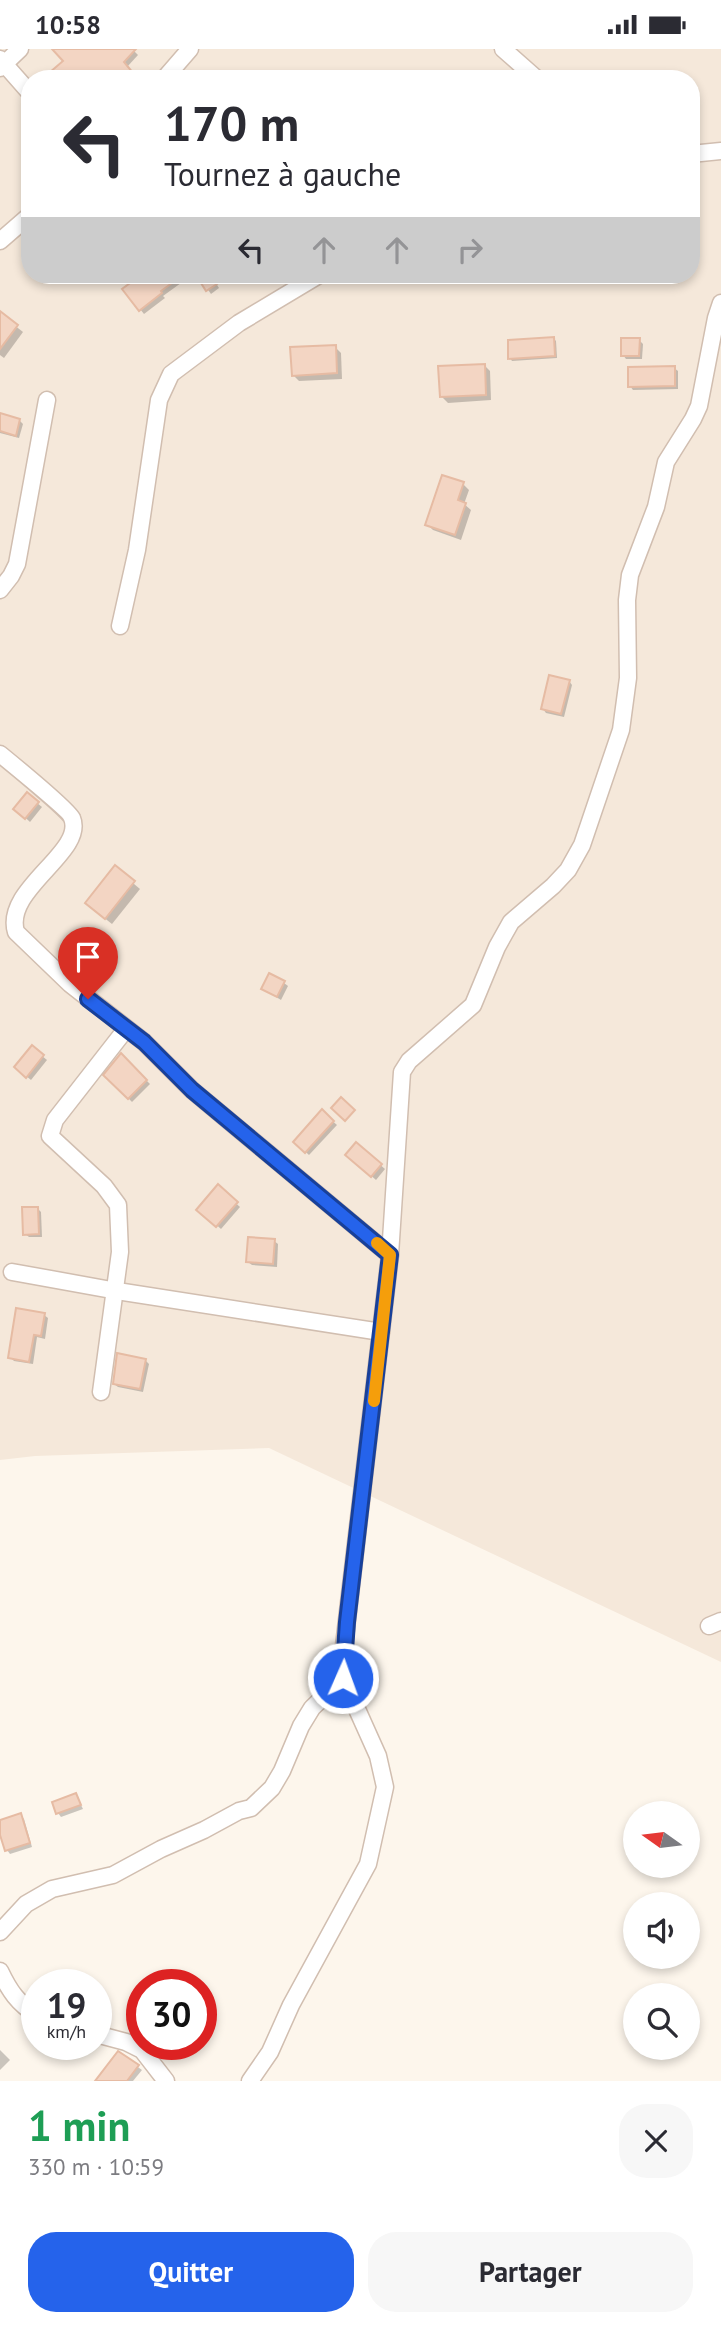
<!DOCTYPE html>
<html lang="fr">
<head>
<meta charset="utf-8">
<style>
	:root { --surface:#fff; --page:#f7f7f7; --text:#2b2b33; --muted:#7c7c81; --accent:#2563eb }
	body { margin:0; font-family:"PT Sans",sans-serif; background:var(--page); color:var(--text); height:100vh; display:flex; flex-direction:column; font-size:26px; white-space:nowrap }
	* { box-sizing:border-box; margin:0 }
	p { font-size:23px; color:var(--muted) }
	.icon { flex:none; width:38px; height:38px; fill:none; stroke:currentColor; stroke-width:2; stroke-linecap:round; stroke-linejoin:round }
	.map { position:relative; height:2032px; overflow:hidden }
	.panel { display:flex; flex-direction:column; background:var(--surface); flex:1 }
	.panel>* { flex:none }
	.banner { position:absolute; left:21px; top:21px; width:679px; height:214px; border-radius:28px; box-shadow:0 4px 10px #0003; background:#fff; color:var(--text); overflow:hidden }
	.needle { width:46px; rotate:284deg }
	.tools { position:absolute; left:623px; top:1752px; display:grid; gap:14px }
	.tools a { display:grid; place-items:center; width:77px; height:77px; border-radius:50%; background:var(--surface); box-shadow:0 4px 10px #0003; font-size:35px }
	.speed { position:absolute; left:21px; top:1920px; display:flex; gap:14px; font-size:35px; font-weight:700; text-align:center }
	.speed>* { display:grid; place-content:center; width:91px; height:91px; border-radius:50%; background:var(--surface); box-shadow:0 4px 10px #0003; line-height:1 }
	.speed small { font-size:18px; font-weight:400 }
	.speed .limit { border:10px solid #d22; background:#fff; color:#111 }
	.pin { position:absolute; display:grid; place-items:center; width:60px; height:60px; color:#fff; margin:-72px -30px; border-radius:50% 50% 50% 0; rotate:-45deg; box-shadow:0 0 7px #0007 }
	.pin .icon { rotate:45deg }
	.me { position:absolute; width:77px; margin:-38px; rotate:2deg; stroke-linejoin:round; filter:drop-shadow(0 0 5px #0008) }
	.turn { display:flex; align-items:center; gap:24px; height:147px; padding:0 28px; font-size:32px }
	.turn .icon { width:91px; height:91px; stroke-width:2.5 }
	.turn b { display:block; font-size:49px; line-height:60px }
	.lanes { display:flex; align-items:center; height:66px; padding:0 28px; background:#0003; justify-content:center; gap:35px; direction:ltr }
	.lanes .off { opacity:.35 }
	.round { display:grid; place-items:center; flex:none; width:74px; height:74px; border-radius:28px; background:var(--page) }
	.summary { display:flex; align-items:center; justify-content:space-between; height:119px; padding:0 28px }
	h1 { font-size:42px; font-weight:700; line-height:52px; color:#1e9e55 }
	.primary-button { display:flex; gap:14px; margin-top:auto; padding:14px 28px }
	.primary-button a { flex:1; height:80px; border-radius:28px; background:var(--accent); color:#fff; font-size:28px; font-weight:700; line-height:80px; text-align:center }
	.primary-button a+a { background:var(--page); color:var(--text) }
	.status { display:flex; justify-content:space-between; align-items:center; height:49px; padding:0 35px; background:var(--surface); direction:ltr }
	.status svg { height:19px; fill:currentColor }
	.map>svg:first-child { display:block }
	.residential { fill:#f5e8da; fill-rule:evenodd }
	.shadow { fill:#0003 }
	.building { fill:#f3d5c3; stroke:#e6bba3; stroke-width:2 }
	.lines { fill:none; stroke-linecap:round; stroke-linejoin:round }
	.minor-casing { stroke:#d1beb0; stroke-width:19 }
	.minor { stroke:#fff; stroke-width:16 }
	.route-casing { stroke:#184099; stroke-width:18 }
	.route { stroke:#2563eb; stroke-width:12 }
	.slow { stroke:#f59e0b; stroke-width:12 }
</style>
</head>
<body>
<div class="status"><b>10:58</b><svg viewBox="0 0 49 12"><path d="M0 12V9h3v3zM5 12V6h3v6zM10 12V3h3v9zM15 12V0h3v12zM26 1h20v11H26zM47 4h2v5h-2z"/></svg></div>
<div class="map">
<svg width="721" height="2032" viewBox="0 0 721 2032">
	<rect width="100%" height="100%" fill="#fdf6ec"/>
	<path class="residential" d="M 0,0 L 721,0 L 721,1613 L 269,1399 L 35,1407 L 0,1411 ZM 30,30 L 691,30 L 691,226 L 30,226 Z"/>
	<g class="shadow">
		<path d="M 54,0 L 132,0 L 138,6 L 127,18 L 65,12 Z"/>
		<path d="M 144,226 L 149,228 L 153,226 L 192,226 L 163,247 L 165,249 L 144,265 L 125,241 Z"/>
		<path d="M 198,226 L 211,226 L 219,239 L 211,245 Z"/>
		<path d="M 0,265 L 23,283 L 4,309 L 0,306 Z"/>
		<path d="M 553,289 L 556,292 L 557,309 L 512,312 L 510,309 Z"/>
		<path d="M 639,291 L 643,295 L 642,310 L 626,310 L 623,306 Z"/>
		<path d="M 335,298 L 341,304 L 342,330 L 299,332 L 293,326 Z"/>
		<path d="M 484,316 L 490,322 L 491,351 L 448,354 L 442,348 Z"/>
		<path d="M 674,319 L 678,322 L 678,340 L 633,341 L 630,337 Z"/>
		<path d="M 0,366 L 19,371 L 23,375 L 19,389 L 0,384 Z"/>
		<path d="M 463,435 L 469,441 L 464,455 L 471,461 L 461,491 L 433,481 L 427,475 Z"/>
		<path d="M 569,632 L 572,636 L 564,668 L 546,664 L 543,660 Z"/>
		<path d="M 27,746 L 42,758 L 30,773 L 16,760 Z"/>
		<path d="M 115,819 L 140,840 L 112,875 L 93,860 Z"/>
		<path d="M 95,883 L 114,902 L 88,928 L 69,908 Z"/>
		<path d="M 284,934 L 288,937 L 281,951 L 263,940 Z"/>
		<path d="M 32,999 L 47,1011 L 31,1031 L 20,1022 Z"/>
		<path d="M 121,1006 L 150,1035 L 132,1053 L 106,1026 Z"/>
		<path d="M 322,1063 L 337,1076 L 309,1106 L 295,1093 Z"/>
		<path d="M 357,1096 L 385,1120 L 376,1131 L 348,1106 Z"/>
		<path d="M 218,1138 L 240,1158 L 221,1180 L 199,1160 Z"/>
		<path d="M 37,1159 L 41,1163 L 42,1188 L 29,1188 L 25,1185 Z"/>
		<path d="M 274,1192 L 278,1195 L 277,1218 L 252,1216 L 248,1213 Z"/>
		<path d="M 44,1266 L 48,1269 L 45,1290 L 37,1288 L 33,1315 L 14,1312 L 10,1308 Z"/>
		<path d="M 145,1311 L 149,1315 L 143,1343 L 118,1338 L 114,1335 Z"/>
		<path d="M 76,1746 L 83,1760 L 61,1768 L 58,1764 Z"/>
		<path d="M 20,1766 L 24,1770 L 32,1798 L 10,1805 L 7,1801 L 0,1781 L 0,1773 Z"/>
		<path d="M 0,2001 L 10,2011 L 0,2021 Z"/>
		<path d="M 118,2004 L 142,2021 L 133,2032 L 98,2032 Z"/>
	</g>
	<g class="building">
		<path d="M 52,0 L 136,0 L 124,13 L 138,30 L 42,30 L 63,12 Z"/>
		<path d="M 141,226 L 183,226 L 161,242 L 162,244 L 139,262 L 122,240 Z"/>
		<path d="M 196,226 L 211,226 L 217,235 L 206,242 Z"/>
		<path d="M 0,262 L 18,276 L 0,300 Z"/>
		<path d="M 554,288 L 555,307 L 508,310 L 508,291 Z"/>
		<path d="M 621,289 L 640,289 L 639,307 L 621,307 Z"/>
		<path d="M 336,296 L 337,324 L 292,327 L 290,298 Z"/>
		<path d="M 485,315 L 486,346 L 440,348 L 438,317 Z"/>
		<path d="M 675,317 L 675,337 L 628,338 L 628,318 Z"/>
		<path d="M 0,364 L 20,370 L 16,387 L 0,382 Z"/>
		<path d="M 442,426 L 464,433 L 458,451 L 466,454 L 455,486 L 425,476 Z"/>
		<path d="M 549,626 L 570,631 L 561,665 L 541,660 Z"/>
		<path d="M 27,743 L 39,753 L 25,770 L 13,760 Z"/>
		<path d="M 115,816 L 135,832 L 105,870 L 85,854 Z"/>
		<path d="M 95,880 L 112,898 L 84,926 L 67,908 Z"/>
		<path d="M 269,924 L 285,932 L 277,948 L 261,940 Z"/>
		<path d="M 32,996 L 44,1006 L 26,1029 L 14,1018 Z"/>
		<path d="M 121,1004 L 147,1031 L 128,1050 L 103,1026 Z"/>
		<path d="M 341,1048 L 355,1061 L 345,1072 L 331,1059 Z"/>
		<path d="M 322,1060 L 334,1072 L 305,1104 L 293,1093 Z"/>
		<path d="M 356,1093 L 382,1115 L 371,1128 L 345,1106 Z"/>
		<path d="M 218,1135 L 238,1153 L 216,1178 L 196,1161 Z"/>
		<path d="M 22,1158 L 38,1158 L 39,1185 L 23,1186 Z"/>
		<path d="M 248,1188 L 275,1190 L 273,1215 L 246,1213 Z"/>
		<path d="M 16,1259 L 45,1264 L 41,1287 L 34,1286 L 29,1313 L 8,1309 Z"/>
		<path d="M 117,1304 L 146,1310 L 140,1340 L 113,1335 Z"/>
		<path d="M 76,1744 L 81,1756 L 56,1765 L 52,1753 Z"/>
		<path d="M 21,1764 L 30,1794 L 5,1802 L 0,1786 L 0,1771 Z"/>
		<path d="M 118,2002 L 139,2016 L 127,2032 L 95,2032 Z"/>
	</g>
	<g class="lines">
		<g class="minor-casing">
			<g id="minor">
				<path d="M 503,0 L 537,30"/>
				<path d="M 0,10 L 30,44"/>
				<path d="M 0,19 L 20,0"/>
				<path d="M 164,30 L 190,0"/>
				<path d="M 691,105 L 721,102"/>
				<path d="M 0,192 L 30,166"/>
				<path d="M 0,541 L 11,527 L 17,515 L 47,351"/>
				<path d="M 120,577 L 137,501 L 159,351 L 171,325 L 239,274 L 319,226"/>
				<path d="M 0,705 C 11,714 70,762 72,769 C 86,803 3,840 16,883 L 70,935 L 144,993 L 192,1041 L 390,1206"/>
				<path d="M 12,1223 L 117,1242 L 381,1283"/>
				<path d="M 101,1343 L 120,1203 L 118,1156 L 104,1137 L 50,1087 L 55,1071 L 126,980"/>
				<path d="M 709,1577 L 721,1572"/>
				<path d="M 0,1883 L 26,1855 L 52,1840 L 113,1826 L 161,1800 L 204,1781 L 239,1762 L 251,1759 L 272,1739 L 282,1722 L 301,1677 L 312,1659 L 343,1629"/>
				<path d="M 0,1922 C 9,1941 18,1955 37,1966"/>
				<path d="M 96,1985 L 126,1993 L 142,2001 L 166,2032"/>
				<path d="M 250,2032 L 270,2003 L 291,1956 L 368,1815 L 385,1738 L 378,1707 L 343,1629 L 343,1605 L 390,1206 L 402,1023 L 409,1012 L 473,956 L 497,898 L 511,873 L 553,837 L 568,821 L 582,796 L 621,681 L 628,629 L 627,551 L 630,526 L 656,458 L 666,413 L 693,370 L 699,357 L 716,269 L 721,254"/>
			</g>
		</g>
		<use href="#minor" class="minor"/>
	</g>
	<g class="lines">
		<g class="route-casing">
			<path id="route" d="M 88,950 L 144,993 L 192,1041 L 390,1206 L 347,1573 L 343,1629"/>
		</g>
		<use href="#route" class="route"/>
		<path class="slow" d="M 374,1352 L 390,1206 L 377,1194"/>
	</g>
</svg>
<div class="tools">
<a><svg class="needle" viewBox="-14 -14 28 28"><path d="M0-13l5 13h-10z" fill="#e53935"/><path d="M0 13l5-13h-10z" fill="#7c7c81"/></svg></a>
<a><svg class="icon" aria-label="sound" viewBox="0 0 24 24"><path d="M4 9h4l5-4v14l-5-4H4zM17 9q2 3 0 6"/></svg></a>
<a><svg class="icon" aria-label="search" viewBox="0 0 24 24"><circle cx="10" cy="10" r="6"/><path d="M15 15l6 6"/></svg></a>
</div>
<div class="speed"><div>19<small>km/h</small></div><div class="limit">30</div></div>
<div class="pin" style="left:88px;top:950px;background:#d93025"><svg class="icon" aria-label="arrive" viewBox="0 0 24 24"><path d="M6 21V4h12l-3 4 3 4H6"/></svg></div>
<svg class="me" style="left:343px;top:1629px" viewBox="-20 -20 40 40"><circle r="17" fill="#2563eb" stroke="#fff" stroke-width="3"/><path d="M0-11L8 9 0 5-8 9z" fill="#fff"/></svg>
<div class="banner">
<div class="turn"><svg class="icon" aria-label="left" viewBox="0 0 24 24"><path d="M17 20v-9H6M10 6l-5 5 5 5"/></svg><div><b>170 m</b>Tournez à gauche</div></div>
<div class="lanes"><svg class="icon" aria-label="left" viewBox="0 0 24 24"><path d="M17 20v-9H6M10 6l-5 5 5 5"/></svg><svg class="icon off" aria-label="ahead" viewBox="0 0 24 24"><path d="M12 20V5M6 11l6-6 6 6"/></svg><svg class="icon off" aria-label="ahead" viewBox="0 0 24 24"><path d="M12 20V5M6 11l6-6 6 6"/></svg><svg class="icon off" aria-label="right" viewBox="0 0 24 24"><path d="M7 20v-9h11M14 6l5 5-5 5"/></svg></div>
</div>
</div>
<section class="panel">
<div class="summary"><div><h1>1 min</h1><p>330 m · 10:59</p></div><a class="round"><svg class="icon" aria-label="close" viewBox="0 0 24 24"><path d="M6 6l12 12M18 6L6 18"/></svg></a></div>
<div class="primary-button"><a>Quitter</a><a>Partager</a></div>
</section>
</body>
</html>
